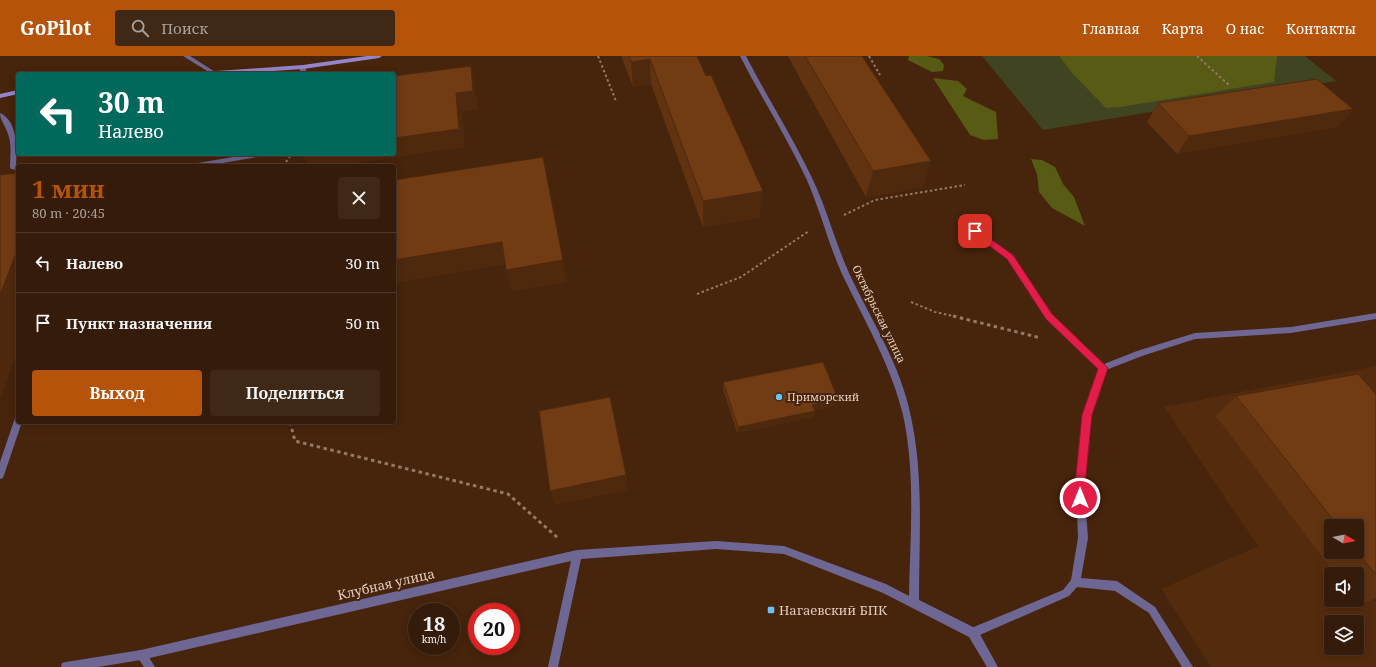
<!DOCTYPE html>
<html lang="ru">
<head>
<meta charset="utf-8">
<style>
	:root { --surface:#351b09; --page:#402817; --text:#f1f3f6; --muted:#aaa19c; --line:#4f392a; --accent:#b45309 }
	body { margin:0; font-family:"Noto Serif",serif; background:var(--page); color:var(--text); height:100vh; display:flex; flex-direction:column; font-size:15px; white-space:nowrap }
	* { box-sizing:border-box; margin:0 }
	p { font-size:13px; color:var(--muted) }
	.icon { flex:none; width:22px; height:22px; fill:none; stroke:currentColor; stroke-width:2; stroke-linecap:round; stroke-linejoin:round }
	.map { position:relative; flex:1; overflow:hidden }
	.details { position:absolute; left:16px; top:108px; width:380px; height:260px; display:flex; flex-direction:column; background:var(--surface); border-radius:4px; box-shadow:0 2px 10px #0003,0 0 0 1px var(--line) }
	.details>* { flex:none }
	.banner { position:absolute; left:16px; top:16px; width:380px; height:84px; border-radius:4px; box-shadow:0 2px 10px #0003,0 0 0 1px var(--line); background:#00695c; color:#fff; overflow:hidden }
	.needle { width:26px; rotate:100deg }
	.fabs { position:absolute; left:1324px; top:463px; display:grid; gap:8px }
	.fabs a { display:grid; place-items:center; width:40px; height:40px; border-radius:4px; background:var(--surface); box-shadow:0 2px 10px #0003,0 0 0 1px var(--line); font-size:20px }
	.speed { position:absolute; left:408px; top:547px; display:flex; gap:8px; font-size:20px; font-weight:700; text-align:center }
	.speed>* { display:grid; place-content:center; width:52px; height:52px; border-radius:50%; background:var(--surface); box-shadow:0 2px 10px #0003,0 0 0 1px var(--line); line-height:1 }
	.speed small { font-size:10px; font-weight:400 }
	.speed .limit { border:6px solid #d22; background:#fff; color:#111 }
	.pin { position:absolute; display:grid; place-items:center; width:34px; height:34px; color:#fff; margin:-17px; border-radius:8px; box-shadow:0 2px 6px #0006 }
	.me { position:absolute; width:44px; margin:-22px; rotate:0deg; stroke-linejoin:round; filter:drop-shadow(0 0 3px #0008) }
	.turn { display:flex; align-items:center; gap:14px; height:84px; padding:0 16px; font-size:18px }
	.turn .icon { width:52px; height:52px; stroke-width:2.5 }
	.turn b { display:block; font-size:28px; line-height:34px }
	.round { display:grid; place-items:center; flex:none; width:42px; height:42px; border-radius:4px; background:var(--page) }
	.head { display:flex; align-items:center; justify-content:space-between; height:68px; padding:0 16px }
	h1 { font-size:24px; font-weight:700; line-height:30px; color:var(--accent) }
	.primary-button { display:flex; gap:8px; margin-top:auto; padding:8px 16px }
	.primary-button a { flex:1; height:46px; border-radius:4px; background:var(--accent); color:#fff; font-size:16px; font-weight:700; line-height:46px; text-align:center }
	.primary-button a+a { background:var(--page); color:var(--text) }
	ul { padding:0; list-style:none }
	li { display:flex; align-items:center; gap:12px; height:60px; padding:0 16px; border-top:1px solid var(--line) }
	li div { flex:1 }
	li b { display:block; font-size:15px }
	li em { font-style:normal }
	header { display:flex; align-items:center; gap:24px; box-sizing:border-box; height:56px; padding:0 20px; background:var(--accent); color:#fff }
	header strong { font-size:19px }
	nav { display:flex; gap:22px; margin-inline-start:auto; font-size:14px }
	.search { width:280px; height:36px; background:var(--page); display:flex; align-items:center; gap:10px; box-sizing:border-box; padding:0 14px; border-radius:4px; color:var(--muted); font-size:15px }
	.map>svg:first-child { display:block }
	.built { fill:#552b0e; fill-rule:evenodd }
	.green { fill:#414420 }
	.forest { fill:#585b13 }
	.lines { fill:none; stroke-linecap:round; stroke-linejoin:round }
	.path-far1 { stroke:#957865; stroke-width:2; stroke-dasharray:2.5 2.5; stroke-linecap:butt }
	.path { stroke:#957865; stroke-width:3; stroke-dasharray:3.5 3.5; stroke-linecap:butt }
	.lane { fill:#6f6793; fill-rule:evenodd }
	.street { fill:#6f6793; fill-rule:evenodd }
	.secondary { fill:#9486cc; fill-rule:evenodd }
	.wall { fill:#613311; fill-rule:evenodd }
	.shaded-wall { fill:#4f290e }
	.building { fill:#713b14; stroke:#4f290e }
	.route { fill:#e11d48; stroke:#92132f }
	.poi-dot { fill:#69c3f1; stroke:#47240c; stroke-width:1.5 }
	.labels { text-anchor:middle; stroke-width:4; stroke-linejoin:round; paint-order:stroke }
	.street-label { font-size:11px; fill:#e4cdbf; stroke:#47240c }
	.poi-label { font-size:11px; fill:#e4cdbf; stroke:#47240c; text-anchor:start }
	.near-street-label { font-size:13px; fill:#e4cdbf; stroke:#47240c }
	.near-poi-label { font-size:13px; fill:#e4cdbf; stroke:#47240c; text-anchor:start }
</style>
</head>
<body>
<header>
<strong>GoPilot</strong>
<div class="search"><svg class="icon" aria-label="search" viewBox="0 0 24 24"><circle cx="10" cy="10" r="6"/><path d="M15 15l6 6"/></svg>Поиск</div>
<nav><a>Главная</a><a>Карта</a><a>О нас</a><a>Контакты</a></nav>
</header>
<div class="map">
<svg width="1376" height="611" viewBox="0 0 1376 611">
	<rect width="100%" height="100%" fill="#47240c"/>
	<path class="built" d="M 1376,310 L 1376,611 L 1211,611 L 1161,533 L 1258,490 L 1164,351 ZM 1331,470 L 1357,470 L 1357,496 L 1331,496 ZM 1331,518 L 1357,518 L 1357,544 L 1331,544 ZM 1331,566 L 1357,566 L 1357,592 L 1331,592 Z"/>
	<path class="green" d="M 982,0 L 1305,0 L 1336,25 L 1043,74 Z"/>
	<g class="forest">
		<path d="M 909,0 L 927,0 L 939,3 L 944,9 L 943,15 L 932,16 L 908,4 Z"/>
		<path d="M 1059,0 L 1277,0 L 1274,26 L 1120,51 L 1106,52 L 1074,19 Z"/>
		<path d="M 933,22 L 958,25 L 967,33 L 963,40 L 996,56 L 998,83 L 984,84 L 970,79 Z"/>
		<path d="M 1031,103 L 1042,104 L 1055,111 L 1063,128 L 1074,141 L 1085,170 L 1052,152 L 1039,136 L 1037,118 Z"/>
	</g>
	<g class="lines">
		<g class="path-far1">
			<path d="M 598,0 L 616,45"/>
			<path d="M 869,0 L 880,19"/>
			<path d="M 1197,0 L 1229,29"/>
			<path d="M 283,110 L 292,98"/>
			<path d="M 844,159 L 875,144 L 965,129"/>
			<path d="M 697,238 L 741,221 L 809,175"/>
			<path d="M 911,246 L 935,256 L 958,261"/>
		</g>
		<g class="path">
			<path d="M 953,260 L 1041,282"/>
			<path d="M 290,366 L 295,385 L 508,438 L 558,482"/>
		</g>
		<g class="lane">
			<path d="M 183,0 L 190,0 L 217,17 L 212,18 Z"/>
			<path d="M 303,9 L 306,11 L 306,18 L 300,18 L 300,11 Z"/>
			<path d="M 0,57 C 18,65 17,93 16,110 L 19,110 L 18,114 L 11,113 L 10,111 C 10,100 12,89 8,78 C 6,70 0,65 0,57 Z"/>
			<path d="M 251,98 L 266,98 L 263,100 L 205,110 L 189,110 L 192,108 Z"/>
			<path d="M 973,173 L 977,173 L 1013,199 L 1052,259 L 1104,308 L 1137,295 L 1195,277 L 1291,271 L 1376,257 L 1376,263 L 1291,277 L 1195,283 L 1142,300 L 1106,314 L 1091,359 L 1084,429 L 1088,482 L 1081,522 L 1117,525 L 1155,551 L 1193,611 L 1182,611 L 1149,557 L 1115,535 L 1077,531 L 1069,540 L 973,582 L 969,581 L 968,577 L 969,573 L 1063,534 L 1071,524 L 1078,482 L 1076,429 L 1083,359 L 1099,313 L 1046,263 L 1007,203 L 973,177 L 971,175 Z"/>
			<path d="M 18,361 L 18,366 L 22,366 L 4,419 L 3,422 L 0,423 L 0,406 L 14,365 L 15,362 Z"/>
			<path d="M 141,594 L 145,595 L 155,611 L 144,611 L 136,599 L 137,595 Z"/>
		</g>
		<path class="street" d="M 740,0 L 746,0 C 767,41 792,80 812,122 C 827,153 835,186 849,217 C 871,264 901,309 911,361 C 924,421 919,483 919,544 L 977,573 L 998,611 L 987,611 L 969,581 L 883,537 L 784,498 L 716,493 L 581,503 L 558,611 L 548,611 L 571,505 L 141,604 L 98,611 L 61,611 L 62,607 L 66,606 L 141,594 L 577,494 L 716,485 L 784,490 L 886,528 L 909,540 C 910,480 916,418 903,359 C 891,309 864,264 842,218 C 828,187 820,153 806,122 C 786,80 761,41 740,0 Z"/>
		<g class="secondary">
			<path d="M 367,0 L 382,0 L 379,2 L 303,13 L 227,18 L 199,18 L 202,16 L 303,9 Z"/>
			<path d="M 18,34 L 18,38 L 0,42 L 0,38 Z"/>
		</g>
	</g>
	<g class="wall">
		<path d="M 621,0 L 697,0 L 760,161 L 703,171 L 651,28 L 633,31 Z"/>
		<path d="M 788,0 L 862,0 L 923,131 L 866,141 L 804,30 Z"/>
		<path d="M 1158,47 L 1353,53 L 1338,71 L 1177,98 L 1147,66 Z"/>
		<path d="M 723,326 L 837,349 L 815,354 L 813,361 L 737,377 L 723,333 Z"/>
		<path d="M 1376,338 L 1376,545 L 1359,550 L 1354,544 L 1357,544 L 1357,518 L 1335,518 L 1216,360 L 1236,340 ZM 1331,470 L 1357,470 L 1357,496 L 1331,496 Z"/>
	</g>
	<g class="shaded-wall">
		<path d="M 650,3 L 651,28 L 633,31 L 631,6 Z"/>
		<path d="M 471,10 L 475,28 L 478,53 L 462,56 L 465,91 L 337,110 L 308,110 L 302,98 L 394,98 L 394,82 L 456,37 Z"/>
		<path d="M 1353,53 L 1338,71 L 1177,98 L 1189,80 Z"/>
		<path d="M 931,105 L 923,131 L 866,141 L 873,115 Z"/>
		<path d="M 763,135 L 760,161 L 703,171 L 703,145 Z"/>
		<path d="M 502,186 L 508,208 L 394,227 L 394,204 Z"/>
		<path d="M 18,192 L 18,293 L 0,344 L 0,239 Z"/>
		<path d="M 563,204 L 567,226 L 512,235 L 506,214 Z"/>
		<path d="M 838,343 L 837,349 L 811,355 L 812,349 Z"/>
		<path d="M 815,355 L 813,361 L 737,377 L 738,371 Z"/>
		<path d="M 626,419 L 628,434 L 555,449 L 550,435 Z"/>
		<path d="M 1376,542 L 1376,545 L 1359,550 Z"/>
	</g>
	<g class="building">
		<path d="M 629,0 L 697,0 L 706,20 L 711,19 L 763,135 L 703,145 L 650,3 L 631,6 Z"/>
		<path d="M 805,0 L 862,0 L 931,105 L 873,115 Z"/>
		<path d="M 471,10 L 473,35 L 456,37 L 459,73 L 394,82 L 394,20 Z"/>
		<path d="M 1317,23 L 1353,53 L 1189,80 L 1158,47 Z"/>
		<path d="M 543,101 L 563,204 L 506,214 L 502,186 L 394,204 L 394,124 Z"/>
		<path d="M 18,117 L 18,192 L 0,239 L 0,119 Z"/>
		<path d="M 823,306 L 838,343 L 812,349 L 815,355 L 738,371 L 723,326 Z"/>
		<path d="M 1358,318 L 1376,338 L 1376,519 L 1357,495 L 1357,470 L 1338,470 L 1236,340 Z"/>
		<path d="M 610,341 L 626,419 L 550,435 L 539,355 Z"/>
	</g>
	<path class="route" d="M 975,172 L 1013,199 L 1052,258 L 1108,312 L 1092,359 L 1085,429 L 1086,442 L 1084,446 L 1080,447 L 1077,446 L 1075,429 L 1082,359 L 1098,313 L 1046,263 L 1007,203 L 972,177 L 971,175 Z"/>
	<g class="poi-dot">
		<circle cx="779" cy="341" r="4"/>
		<rect x="767" y="550" width="8" height="8" rx="2"/>
	</g>
	<g class="labels">
		<g class="street-label">
			<text transform="translate(879 258) rotate(64)" y="4">Октябрьская улица</text>
		</g>
		<g class="poi-label">
			<text x="787" y="345">Приморский</text>
		</g>
		<g class="near-street-label">
			<text transform="translate(386 528) rotate(-13)" y="5">Клубная улица</text>
		</g>
		<g class="near-poi-label">
			<text x="779" y="559">Нагаевский БПК</text>
		</g>
	</g>
</svg>
<div class="fabs">
<a><svg class="needle" viewBox="-14 -14 28 28"><path d="M0-13l5 13h-10z" fill="#e53935"/><path d="M0 13l5-13h-10z" fill="#aaa19c"/></svg></a>
<a><svg class="icon" aria-label="sound" viewBox="0 0 24 24"><path d="M4 9h4l5-4v14l-5-4H4zM17 9q2 3 0 6"/></svg></a>
<a><svg class="icon" aria-label="layers" viewBox="0 0 24 24"><path d="M12 4l9 5-9 5-9-5zM3 14l9 5 9-5"/></svg></a>
</div>
<div class="speed"><div>18<small>km/h</small></div><div class="limit">20</div></div>
<div class="pin" style="left:975px;top:175px;background:#d93025"><svg class="icon" aria-label="arrive" viewBox="0 0 24 24"><path d="M6 21V4h12l-3 4 3 4H6"/></svg></div>
<svg class="me" style="left:1080px;top:442px" viewBox="-20 -20 40 40"><circle r="17" fill="#e11d48" stroke="#fff" stroke-width="3"/><path d="M0-11L8 9 0 5-8 9z" fill="#fff"/></svg>
<div class="banner">
<div class="turn"><svg class="icon" aria-label="left" viewBox="0 0 24 24"><path d="M17 20v-9H6M10 6l-5 5 5 5"/></svg><div><b>30 m</b>Налево</div></div>
</div>
<section class="details">
<div class="head"><div><h1>1 мин</h1><p>80 m · 20:45</p></div><a class="round"><svg class="icon" aria-label="close" viewBox="0 0 24 24"><path d="M6 6l12 12M18 6L6 18"/></svg></a></div>
<ul>
<li><svg class="icon" aria-label="left" viewBox="0 0 24 24"><path d="M17 20v-9H6M10 6l-5 5 5 5"/></svg><div><b>Налево</b></div><em>30 m</em></li>
<li><svg class="icon" aria-label="arrive" viewBox="0 0 24 24"><path d="M6 21V4h12l-3 4 3 4H6"/></svg><div><b>Пункт назначения</b></div><em>50 m</em></li>
</ul>
<div class="primary-button"><a>Выход</a><a>Поделиться</a></div>
</section>
</div>
</body>
</html>
